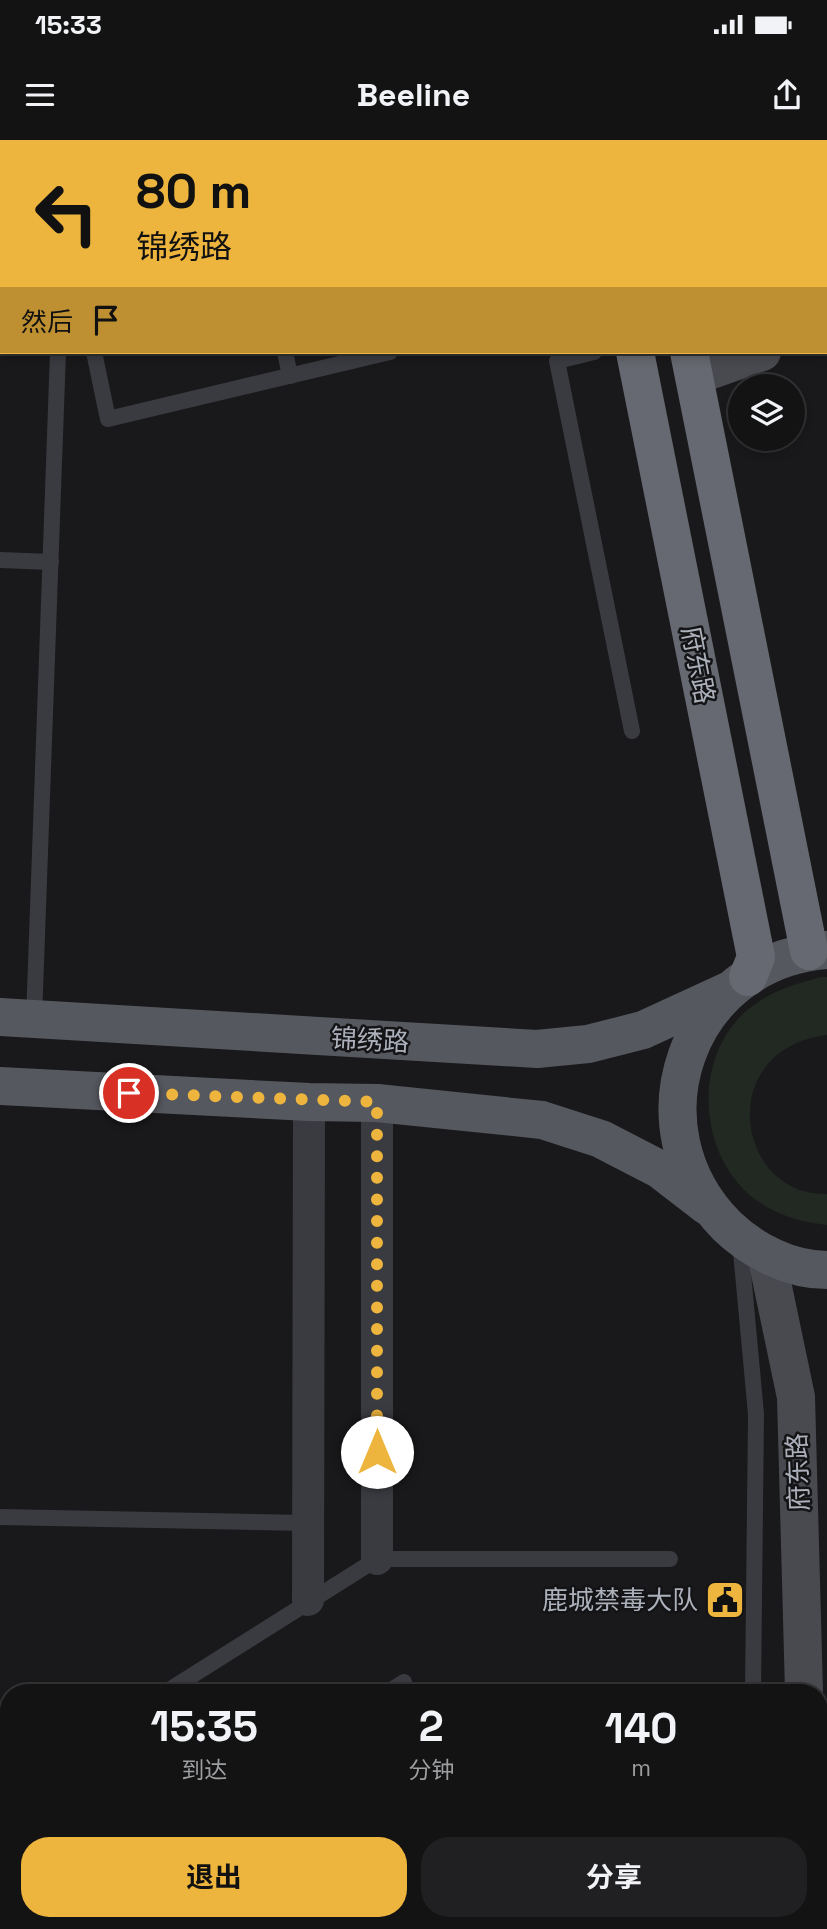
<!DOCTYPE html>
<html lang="zh">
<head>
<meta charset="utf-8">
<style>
	:root { --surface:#131314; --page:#202022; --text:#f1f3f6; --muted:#9d9ea0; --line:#323234; --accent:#eeb53e }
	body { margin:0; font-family:"Space Grotesk","Noto Sans SC",sans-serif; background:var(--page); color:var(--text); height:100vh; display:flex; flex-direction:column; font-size:26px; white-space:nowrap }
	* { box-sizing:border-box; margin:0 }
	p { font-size:23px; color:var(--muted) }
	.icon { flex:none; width:38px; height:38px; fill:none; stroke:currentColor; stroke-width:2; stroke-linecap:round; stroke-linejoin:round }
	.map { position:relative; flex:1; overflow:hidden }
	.drawer { position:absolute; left:0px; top:1544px; width:828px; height:247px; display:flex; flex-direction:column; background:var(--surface); border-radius:28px 28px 0 0; box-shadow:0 4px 10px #0003,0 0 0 2px var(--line) }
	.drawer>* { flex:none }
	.hud { position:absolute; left:0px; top:0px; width:828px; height:214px; box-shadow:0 4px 10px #0003,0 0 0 2px var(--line); background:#eeb53e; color:#111; overflow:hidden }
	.buttons { position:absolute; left:728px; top:234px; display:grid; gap:14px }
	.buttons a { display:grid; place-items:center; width:77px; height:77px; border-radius:50%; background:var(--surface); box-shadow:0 4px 10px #0003,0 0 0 2px var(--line); font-size:35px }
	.pin { position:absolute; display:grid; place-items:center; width:60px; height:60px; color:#fff; margin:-30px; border:4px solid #fff; border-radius:50%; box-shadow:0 2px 7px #0007 }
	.me { position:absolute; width:77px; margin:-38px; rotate:0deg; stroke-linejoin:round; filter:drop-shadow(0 0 5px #0008) }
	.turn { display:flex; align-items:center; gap:24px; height:147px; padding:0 21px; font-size:32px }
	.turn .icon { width:91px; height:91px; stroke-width:2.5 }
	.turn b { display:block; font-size:49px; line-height:60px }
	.then { display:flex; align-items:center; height:66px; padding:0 21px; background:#0003; gap:14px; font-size:26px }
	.eta { display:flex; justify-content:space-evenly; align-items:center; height:119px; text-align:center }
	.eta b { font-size:42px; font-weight:700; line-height:49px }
	.action { display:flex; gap:14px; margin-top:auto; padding:14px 21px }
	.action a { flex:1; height:80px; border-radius:28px; background:var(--accent); color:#111; font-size:28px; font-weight:700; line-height:80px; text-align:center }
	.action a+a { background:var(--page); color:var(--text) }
	.status { display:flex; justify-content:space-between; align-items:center; height:49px; padding:0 35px; background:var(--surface); direction:ltr }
	.status svg { height:19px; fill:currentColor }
	header { display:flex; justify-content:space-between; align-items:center; height:91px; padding:0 21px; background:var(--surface); font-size:32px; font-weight:700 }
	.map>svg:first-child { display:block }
	.green { fill:#212922 }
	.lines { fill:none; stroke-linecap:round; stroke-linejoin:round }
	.lane { stroke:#3a3b40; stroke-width:16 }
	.street { stroke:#3a3b40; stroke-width:32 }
	.secondary { stroke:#484a50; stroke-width:38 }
	.primary { stroke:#56585f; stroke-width:38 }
	.highway { stroke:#666971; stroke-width:38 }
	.route { stroke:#eeb53e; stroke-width:12; stroke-dasharray:0 21.6 }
	.labels { text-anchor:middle; stroke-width:5; stroke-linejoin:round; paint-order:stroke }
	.street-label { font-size:26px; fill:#acb0ba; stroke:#141416 }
	.poi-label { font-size:26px; fill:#acb0ba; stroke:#141416; text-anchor:end }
</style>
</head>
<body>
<div class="status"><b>15:33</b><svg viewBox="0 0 49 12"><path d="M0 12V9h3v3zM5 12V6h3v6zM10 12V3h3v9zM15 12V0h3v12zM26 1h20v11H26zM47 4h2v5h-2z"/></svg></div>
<header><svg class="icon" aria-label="menu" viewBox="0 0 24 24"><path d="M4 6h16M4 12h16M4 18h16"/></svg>Beeline<svg class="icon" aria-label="share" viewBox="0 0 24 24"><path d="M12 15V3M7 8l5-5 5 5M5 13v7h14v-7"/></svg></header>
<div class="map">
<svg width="827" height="1789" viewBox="0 0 827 1789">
	<rect width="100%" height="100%" fill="#19191b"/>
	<path class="green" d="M 821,837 L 827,837 L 827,895 C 713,909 736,1057 827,1054 L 827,1085 C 803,1082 782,1077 762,1064 C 699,1024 690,923 744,873 C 767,852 792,845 821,837 Z"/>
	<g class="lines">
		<g class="lane">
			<path d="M 244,0 L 244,2"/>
			<path d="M 0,144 L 2,144"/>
			<path d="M 94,212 L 108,279 L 390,212"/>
			<path d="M 285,212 L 290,236"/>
			<path d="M 594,212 L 557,221 L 632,591"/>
			<path d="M 0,420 L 51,422"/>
			<path d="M 34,879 L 58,212"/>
			<path d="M 740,1101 L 756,1274 L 753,1552"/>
			<path d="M 0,1377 L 307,1383"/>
			<path d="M 166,1552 L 377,1419 L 670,1419"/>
			<path d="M 388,1552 L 404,1542"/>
			<path d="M 0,1662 L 9,1656"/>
			<path d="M 205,1782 L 210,1789"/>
			<path d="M 35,1789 L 46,1782"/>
			<path d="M 245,1789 L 256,1782"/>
			<path d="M 750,1789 L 750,1782"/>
		</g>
		<g class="street">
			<path d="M 377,963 L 377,1419"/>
			<path d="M 308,1460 L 309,962"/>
			<path d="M 819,1638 L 827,1638"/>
		</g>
		<g class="secondary">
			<path d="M 826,190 L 827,189"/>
			<path d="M 694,236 L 762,212"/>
			<path d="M 766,1114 L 796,1257 L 804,1552"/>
			<path d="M 803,1789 L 803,1782"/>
		</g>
		<g class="primary">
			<path d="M 827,810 C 686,821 628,987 727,1086 C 753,1111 790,1130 827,1130"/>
			<path d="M 0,877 L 537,909 L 588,904 L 643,890 L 730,850"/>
			<path d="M 0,946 L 309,962 L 377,963 L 542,980 L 601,999 L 659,1029 L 707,1066"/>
		</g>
		<g class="highway">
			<path d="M 592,0 L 592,2"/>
			<path d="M 646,0 L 647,2"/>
			<path d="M 635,212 L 756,817 L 748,837"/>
			<path d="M 689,212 L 809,811"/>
		</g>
	</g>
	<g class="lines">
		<path class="route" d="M 129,953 L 377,962 L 377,1312"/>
	</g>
	<defs>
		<g id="civic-square" transform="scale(2.0125)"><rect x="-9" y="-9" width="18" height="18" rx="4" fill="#eeb53e" stroke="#141416"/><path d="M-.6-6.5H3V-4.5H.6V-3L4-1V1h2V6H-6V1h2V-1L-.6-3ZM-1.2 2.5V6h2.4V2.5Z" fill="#111"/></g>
	</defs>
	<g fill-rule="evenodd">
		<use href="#civic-square" x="725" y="1460"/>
	</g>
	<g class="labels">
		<g class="street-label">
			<text transform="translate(698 525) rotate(79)" y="9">府东路</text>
			<text transform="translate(370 900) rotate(3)" y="9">锦绣路</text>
			<text transform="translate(798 1332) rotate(-92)" y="9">府东路</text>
		</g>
		<g class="poi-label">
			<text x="698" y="1469">鹿城禁毒大队</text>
		</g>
	</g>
</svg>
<div class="buttons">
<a><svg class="icon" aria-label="layers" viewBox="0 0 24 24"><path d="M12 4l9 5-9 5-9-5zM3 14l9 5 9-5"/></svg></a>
</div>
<div class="pin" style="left:129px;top:953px;background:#d93025"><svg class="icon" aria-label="arrive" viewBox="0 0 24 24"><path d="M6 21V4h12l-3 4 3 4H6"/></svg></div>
<svg class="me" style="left:377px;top:1312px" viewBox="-20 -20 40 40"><circle r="19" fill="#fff"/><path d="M0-13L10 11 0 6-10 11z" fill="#eeb53e"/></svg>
<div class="hud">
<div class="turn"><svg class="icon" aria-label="left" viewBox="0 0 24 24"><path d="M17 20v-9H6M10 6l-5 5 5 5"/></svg><div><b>80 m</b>锦绣路</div></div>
<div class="then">然后<svg class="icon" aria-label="arrive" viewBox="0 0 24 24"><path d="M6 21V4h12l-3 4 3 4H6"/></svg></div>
</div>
<section class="drawer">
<div class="eta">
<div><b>15:35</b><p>到达</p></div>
<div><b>2</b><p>分钟</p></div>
<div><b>140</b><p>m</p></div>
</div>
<div class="action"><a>退出</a><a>分享</a></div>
</section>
</div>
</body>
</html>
